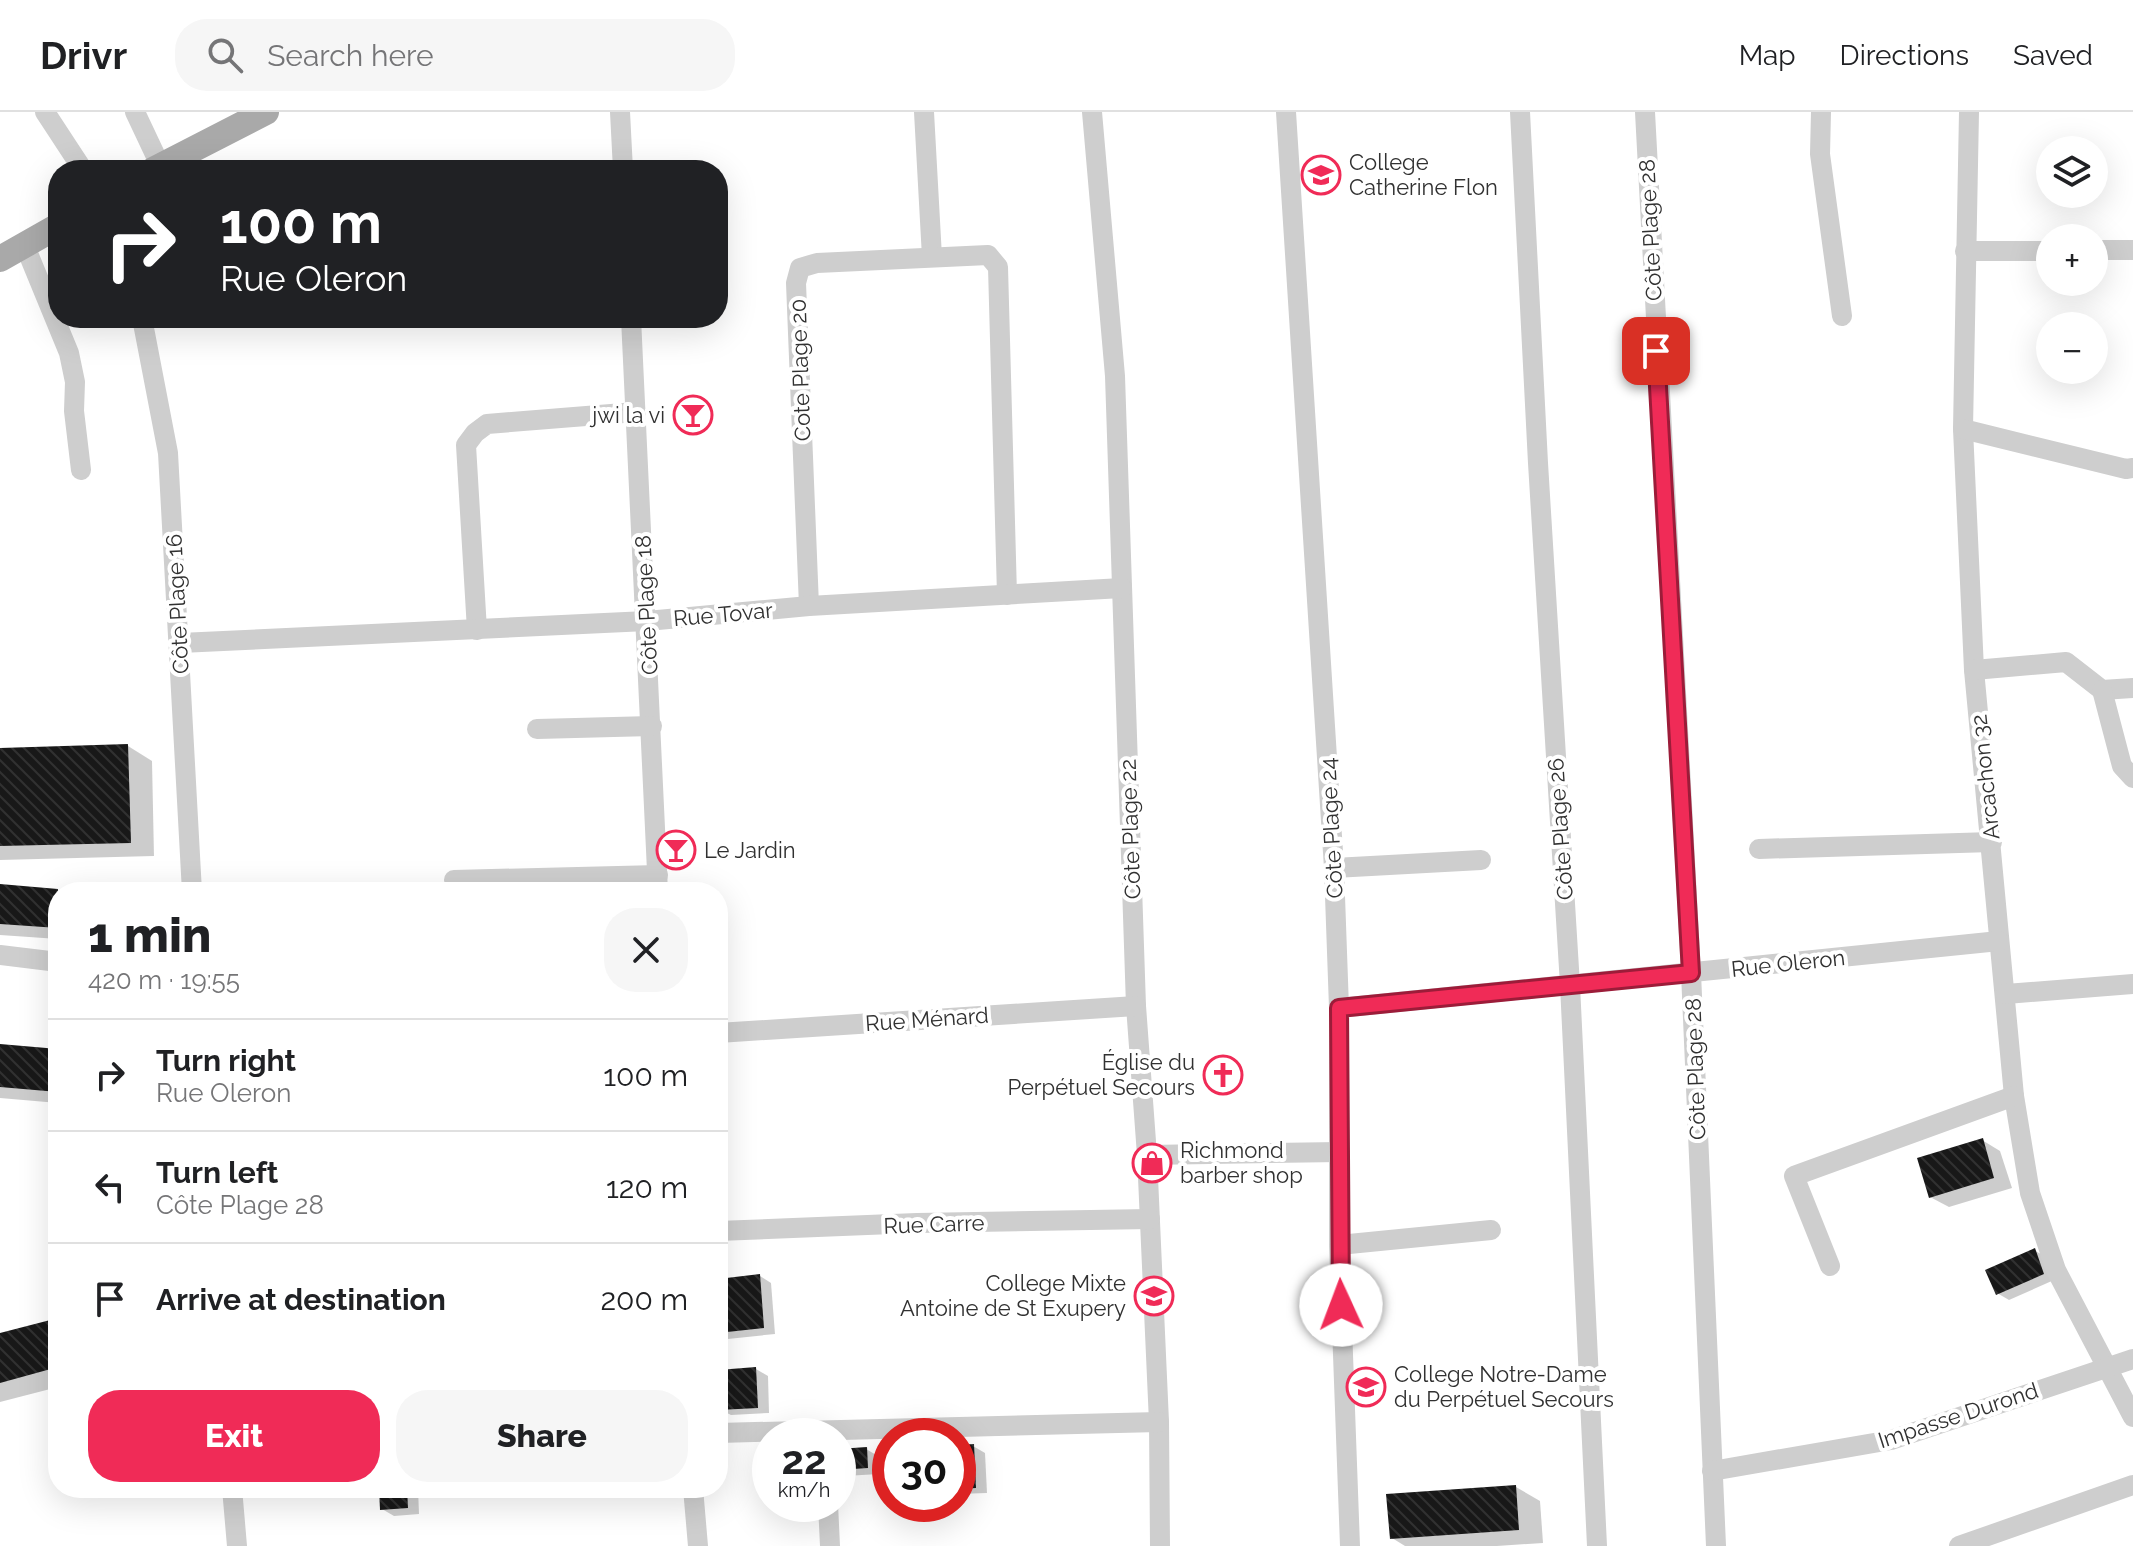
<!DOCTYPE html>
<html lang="en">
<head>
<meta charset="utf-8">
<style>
	:root { --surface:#fff; --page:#f6f6f6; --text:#202124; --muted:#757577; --line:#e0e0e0; --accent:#f02b57 }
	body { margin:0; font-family:Raleway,sans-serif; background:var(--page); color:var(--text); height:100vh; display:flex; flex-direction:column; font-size:30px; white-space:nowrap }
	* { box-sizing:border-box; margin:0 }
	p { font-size:26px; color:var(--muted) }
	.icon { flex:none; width:44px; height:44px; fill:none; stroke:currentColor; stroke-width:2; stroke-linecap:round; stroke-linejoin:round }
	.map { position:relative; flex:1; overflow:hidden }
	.panel { position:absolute; left:48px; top:770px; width:680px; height:616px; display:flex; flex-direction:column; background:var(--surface); border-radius:32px; box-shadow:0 8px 32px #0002 }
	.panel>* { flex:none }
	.top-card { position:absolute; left:48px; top:48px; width:680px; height:168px; border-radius:32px; box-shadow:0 8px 32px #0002; background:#202124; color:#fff; overflow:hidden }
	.fabs { position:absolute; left:2036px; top:24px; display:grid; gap:16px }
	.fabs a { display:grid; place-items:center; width:72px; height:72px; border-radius:50%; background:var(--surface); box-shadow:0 8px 32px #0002; font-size:40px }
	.speed { position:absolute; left:752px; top:1306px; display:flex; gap:16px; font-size:40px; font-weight:700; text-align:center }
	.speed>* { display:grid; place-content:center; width:104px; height:104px; border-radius:50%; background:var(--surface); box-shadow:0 8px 32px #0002; line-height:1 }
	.speed small { font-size:20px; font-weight:400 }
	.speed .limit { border:12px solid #d22; background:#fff; color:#111 }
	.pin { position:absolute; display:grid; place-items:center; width:68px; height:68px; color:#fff; margin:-34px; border-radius:16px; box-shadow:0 4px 12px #0006 }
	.me { position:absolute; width:88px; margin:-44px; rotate:358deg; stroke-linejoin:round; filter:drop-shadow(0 0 6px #0008) }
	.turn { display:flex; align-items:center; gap:28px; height:168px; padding:0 40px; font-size:36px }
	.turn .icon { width:104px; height:104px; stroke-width:2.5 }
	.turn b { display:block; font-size:56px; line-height:68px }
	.round { display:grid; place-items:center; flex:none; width:84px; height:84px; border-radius:32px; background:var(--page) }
	.head { display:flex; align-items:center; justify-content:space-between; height:136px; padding:0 40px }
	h1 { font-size:48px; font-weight:800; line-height:60px }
	.cta { display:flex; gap:16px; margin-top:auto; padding:16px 40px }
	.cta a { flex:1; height:92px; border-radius:32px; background:var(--accent); color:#fff; font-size:32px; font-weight:800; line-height:92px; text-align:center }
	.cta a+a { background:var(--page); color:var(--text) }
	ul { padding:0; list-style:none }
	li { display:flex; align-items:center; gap:24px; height:112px; padding:0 40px; border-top:2px solid var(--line) }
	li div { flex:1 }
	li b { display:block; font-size:30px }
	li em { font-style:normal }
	header { display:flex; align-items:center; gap:48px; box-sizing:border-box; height:112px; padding:0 40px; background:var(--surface); border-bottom:2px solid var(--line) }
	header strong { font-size:38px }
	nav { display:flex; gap:44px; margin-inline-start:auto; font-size:28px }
	.search { width:560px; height:72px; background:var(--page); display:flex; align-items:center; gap:20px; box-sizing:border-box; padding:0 28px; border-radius:32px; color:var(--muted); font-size:30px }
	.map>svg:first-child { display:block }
	.shadow { fill:#0003 }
	.building { fill:url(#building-back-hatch) }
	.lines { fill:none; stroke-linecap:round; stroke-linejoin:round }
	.minor { stroke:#cecece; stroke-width:20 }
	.major { stroke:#a9a9a9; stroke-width:26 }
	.route-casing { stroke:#9c1c39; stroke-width:20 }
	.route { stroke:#f02b57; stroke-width:14 }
	.labels { text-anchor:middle; stroke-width:8; stroke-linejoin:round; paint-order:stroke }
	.poi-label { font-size:22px; fill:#313131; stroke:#fff; text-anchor:start }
	.street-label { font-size:22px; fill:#313131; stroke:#fff }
</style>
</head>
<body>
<header>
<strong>Drivr</strong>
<div class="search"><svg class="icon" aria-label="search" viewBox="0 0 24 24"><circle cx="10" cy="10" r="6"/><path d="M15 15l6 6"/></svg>Search here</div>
<nav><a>Map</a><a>Directions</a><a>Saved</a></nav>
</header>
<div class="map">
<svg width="2133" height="1434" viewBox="0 0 2133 1434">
	<defs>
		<pattern id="building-back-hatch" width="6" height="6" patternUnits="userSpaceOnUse" patternTransform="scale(2)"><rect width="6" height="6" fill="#181818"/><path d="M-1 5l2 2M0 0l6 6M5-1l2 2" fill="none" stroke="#313131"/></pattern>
	</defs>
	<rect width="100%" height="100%" fill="#fff"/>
	<g class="shadow">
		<path d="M 128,634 L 152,649 L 154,744 L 0,748 L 0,638 Z"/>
		<path d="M 0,774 L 73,780 L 58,780 L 58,827 L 0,823 Z"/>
		<path d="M 0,934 L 58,939 L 58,991 L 0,986 Z"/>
		<path d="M 1982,1028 L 2000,1039 L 2012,1076 L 1949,1095 L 1930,1085 Z"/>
		<path d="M 2035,1139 L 2047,1145 L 2054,1168 L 2009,1188 L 1997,1181 Z"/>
		<path d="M 760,1164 L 771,1171 L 775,1222 L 718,1228 L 718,1169 Z"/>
		<path d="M 58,1208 L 58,1275 L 0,1290 L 0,1223 Z"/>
		<path d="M 756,1257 L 768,1264 L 769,1301 L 731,1303 L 719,1297 L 718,1260 Z"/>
		<path d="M 973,1334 L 985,1341 L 987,1381 L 958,1382 L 958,1335 Z"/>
		<path d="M 866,1337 L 878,1344 L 879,1362 L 845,1364 L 838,1360 L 838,1339 Z"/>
		<path d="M 1516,1375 L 1540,1389 L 1543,1431 L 1497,1434 L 1405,1434 L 1392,1426 Z"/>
		<path d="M 381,1376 L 418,1376 L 419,1402 L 394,1404 L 382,1397 Z"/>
		<path d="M 629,1376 L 683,1376 L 684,1382 L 640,1385 Z"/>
	</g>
	<g class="building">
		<path d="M 128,632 L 131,731 L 0,734 L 0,636 Z"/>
		<path d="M 0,772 L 58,777 L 58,816 L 0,812 Z"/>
		<path d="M 0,932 L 58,937 L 58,980 L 0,975 Z"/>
		<path d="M 1983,1026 L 1994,1066 L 1929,1086 L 1917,1046 Z"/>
		<path d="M 2035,1136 L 2044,1162 L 1996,1183 L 1985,1158 Z"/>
		<path d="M 760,1162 L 764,1216 L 718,1221 L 718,1167 Z"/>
		<path d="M 58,1206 L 58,1255 L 0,1271 L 0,1221 Z"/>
		<path d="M 756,1255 L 758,1296 L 718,1298 L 718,1258 Z"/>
		<path d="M 974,1332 L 976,1376 L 958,1377 L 958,1333 Z"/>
		<path d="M 867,1335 L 868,1356 L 838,1358 L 838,1337 Z"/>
		<path d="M 1516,1373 L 1519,1418 L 1390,1427 L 1386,1382 Z"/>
		<path d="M 379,1376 L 407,1376 L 408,1396 L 380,1398 Z"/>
	</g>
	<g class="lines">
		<g class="minor">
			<path d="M 45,0 L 83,58"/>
			<path d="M 135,0 L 160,53"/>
			<path d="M 620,0 L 623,58"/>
			<path d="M 924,0 L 932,145"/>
			<path d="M 1092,0 L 1115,264 L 1136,894 L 1147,1043 L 1159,1310 L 1160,1434"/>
			<path d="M 1286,0 L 1334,756 L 1339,896 L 1339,1133 L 1350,1434"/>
			<path d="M 1520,0 L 1538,351 L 1570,873 L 1597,1434"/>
			<path d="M 1645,0 L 1691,861 L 1716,1434"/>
			<path d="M 1821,0 L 1820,42 L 1842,204"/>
			<path d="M 1969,0 L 1963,317 L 1974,558 L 2014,984 L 2030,1081 L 2056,1158 L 2133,1305"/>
			<path d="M 25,134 L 69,241 L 75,270 L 74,299 L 81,358"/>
			<path d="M 2094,138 L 2133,138"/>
			<path d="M 1965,139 L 2050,139"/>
			<path d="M 142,206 L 168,341 L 192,780"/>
			<path d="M 631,206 L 658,780"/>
			<path d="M 1963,317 L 2126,357 L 2133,356"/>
			<path d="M 809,494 L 796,171 L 800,156 L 817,151 L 988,143 L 998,155 L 1007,483"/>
			<path d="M 477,518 L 466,333 L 475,321 L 487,312 L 636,300"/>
			<path d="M 180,531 L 647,509 L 809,494 L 1122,476"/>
			<path d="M 1974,558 L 2066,550 L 2102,578 L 2133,576"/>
			<path d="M 2102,578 L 2122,654 L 2133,666"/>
			<path d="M 537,617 L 652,614"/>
			<path d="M 1759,737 L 1992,730"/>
			<path d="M 1334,756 L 1481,748"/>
			<path d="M 454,768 L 658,763"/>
			<path d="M 0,843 L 58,850"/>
			<path d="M 2006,882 L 2133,872"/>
			<path d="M 1339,896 L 1999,829"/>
			<path d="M 718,921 L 1136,894"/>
			<path d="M 1147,1043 L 1340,1040"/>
			<path d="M 718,1119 L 917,1111 L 1150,1107"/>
			<path d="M 1339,1133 L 1491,1118"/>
			<path d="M 1830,1154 L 1794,1064 L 2014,984"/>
			<path d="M 718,1321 L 1159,1310"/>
			<path d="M 1712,1359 L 1891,1328 L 2133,1247"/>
			<path d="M 232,1376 L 237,1434"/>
			<path d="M 693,1376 L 698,1434"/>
			<path d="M 828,1392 L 830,1434"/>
			<path d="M 1959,1434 L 2133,1373"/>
		</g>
		<g class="major">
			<path d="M 153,58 L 266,0"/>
			<path d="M 0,147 L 58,114"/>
		</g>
	</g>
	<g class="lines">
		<g class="route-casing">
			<path id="route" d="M 1341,1193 L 1339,896 L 1691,861 L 1656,239"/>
		</g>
		<use href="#route" class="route"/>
	</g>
	<defs>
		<g id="school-ring" transform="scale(2)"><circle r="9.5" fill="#fff" stroke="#f02b57" stroke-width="1.5"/><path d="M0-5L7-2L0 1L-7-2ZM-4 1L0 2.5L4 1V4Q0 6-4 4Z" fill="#f02b57"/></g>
		<g id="bar-ring" transform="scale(2)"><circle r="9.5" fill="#fff" stroke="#f02b57" stroke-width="1.5"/><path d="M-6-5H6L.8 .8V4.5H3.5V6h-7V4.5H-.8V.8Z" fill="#f02b57"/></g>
		<g id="church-ring" transform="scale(2)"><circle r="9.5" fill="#fff" stroke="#f02b57" stroke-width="1.5"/><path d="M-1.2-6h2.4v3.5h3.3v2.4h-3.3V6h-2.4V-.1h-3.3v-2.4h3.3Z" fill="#f02b57"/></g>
		<g id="shop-ring" transform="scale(2)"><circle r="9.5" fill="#fff" stroke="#f02b57" stroke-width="1.5"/><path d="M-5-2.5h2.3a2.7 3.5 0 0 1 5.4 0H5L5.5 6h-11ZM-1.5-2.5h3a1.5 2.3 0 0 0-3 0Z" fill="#f02b57"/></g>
	</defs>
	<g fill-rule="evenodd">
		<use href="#school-ring" x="1321" y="63"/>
		<use href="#bar-ring" x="693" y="303"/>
		<use href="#bar-ring" x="676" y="738"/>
		<use href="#church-ring" x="1223" y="963"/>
		<use href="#shop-ring" x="1152" y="1051"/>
		<use href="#school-ring" x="1154" y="1184"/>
		<use href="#school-ring" x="1366" y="1275"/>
	</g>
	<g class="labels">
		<g class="poi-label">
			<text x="1349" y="58">College<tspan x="1349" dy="25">Catherine Flon</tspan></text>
			<text x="665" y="311" text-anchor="end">jwi la vi</text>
			<text x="704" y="746">Le Jardin</text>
			<text x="1195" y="958" text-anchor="end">Église du<tspan x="1195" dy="25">Perpétuel Secours</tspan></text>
			<text x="1180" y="1046">Richmond<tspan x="1180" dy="25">barber shop</tspan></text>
			<text x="1126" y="1179" text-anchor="end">College Mixte<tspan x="1126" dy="25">Antoine de St Exupery</tspan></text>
			<text x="1394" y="1270">College Notre-Dame<tspan x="1394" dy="25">du Perpétuel Secours</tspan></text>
		</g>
		<g class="street-label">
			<text transform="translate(1650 118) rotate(-93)" y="8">Côte Plage 28</text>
			<text transform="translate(800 258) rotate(-92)" y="8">Cote Plage 20</text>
			<text transform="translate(177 492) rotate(-93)" y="8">Côte Plage 16</text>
			<text transform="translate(646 493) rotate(-93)" y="8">Côte Plage 18</text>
			<text transform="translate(723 502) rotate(-5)" y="8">Rue Tovar</text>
			<text transform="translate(1985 665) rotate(-96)" y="8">Arcachon 32</text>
			<text transform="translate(1331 716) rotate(-93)" y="8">Côte Plage 24</text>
			<text transform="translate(1130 717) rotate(-92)" y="8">Côte Plage 22</text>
			<text transform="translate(1560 717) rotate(-94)" y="8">Côte Plage 26</text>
			<text transform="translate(1788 851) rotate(-6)" y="8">Rue Oleron</text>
			<text transform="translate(927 907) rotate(-4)" y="8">Rue Ménard</text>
			<text transform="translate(1695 957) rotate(-92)" y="8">Côte Plage 28</text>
			<text transform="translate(934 1112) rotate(-2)" y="8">Rue Carre</text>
			<text transform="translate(1958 1303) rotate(-18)" y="8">Impasse Durond</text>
		</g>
	</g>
</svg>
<div class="fabs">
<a><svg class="icon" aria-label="layers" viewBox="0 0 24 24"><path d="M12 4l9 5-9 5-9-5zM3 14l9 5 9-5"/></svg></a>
<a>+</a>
<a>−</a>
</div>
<div class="speed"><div>22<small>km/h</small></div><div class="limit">30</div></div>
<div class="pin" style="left:1656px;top:239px;background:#d93025"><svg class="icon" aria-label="arrive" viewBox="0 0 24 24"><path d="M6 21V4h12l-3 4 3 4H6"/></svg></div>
<svg class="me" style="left:1341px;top:1193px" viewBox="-20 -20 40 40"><circle r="19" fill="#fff"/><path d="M0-13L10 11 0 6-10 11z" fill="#f02b57"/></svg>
<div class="top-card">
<div class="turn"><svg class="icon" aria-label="right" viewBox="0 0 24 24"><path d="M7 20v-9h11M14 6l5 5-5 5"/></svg><div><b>100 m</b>Rue Oleron</div></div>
</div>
<section class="panel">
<div class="head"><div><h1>1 min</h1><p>420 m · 19:55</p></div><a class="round"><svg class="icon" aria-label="close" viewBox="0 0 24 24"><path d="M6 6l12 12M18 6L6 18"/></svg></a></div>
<ul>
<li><svg class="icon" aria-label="right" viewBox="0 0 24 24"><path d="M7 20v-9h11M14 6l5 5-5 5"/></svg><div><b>Turn right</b><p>Rue Oleron</p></div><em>100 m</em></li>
<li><svg class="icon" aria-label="left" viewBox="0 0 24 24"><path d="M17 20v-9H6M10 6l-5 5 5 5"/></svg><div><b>Turn left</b><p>Côte Plage 28</p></div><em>120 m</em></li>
<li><svg class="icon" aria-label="arrive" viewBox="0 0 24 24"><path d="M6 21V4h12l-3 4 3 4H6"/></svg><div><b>Arrive at destination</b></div><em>200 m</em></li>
</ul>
<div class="cta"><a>Exit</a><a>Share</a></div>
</section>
</div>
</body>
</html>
